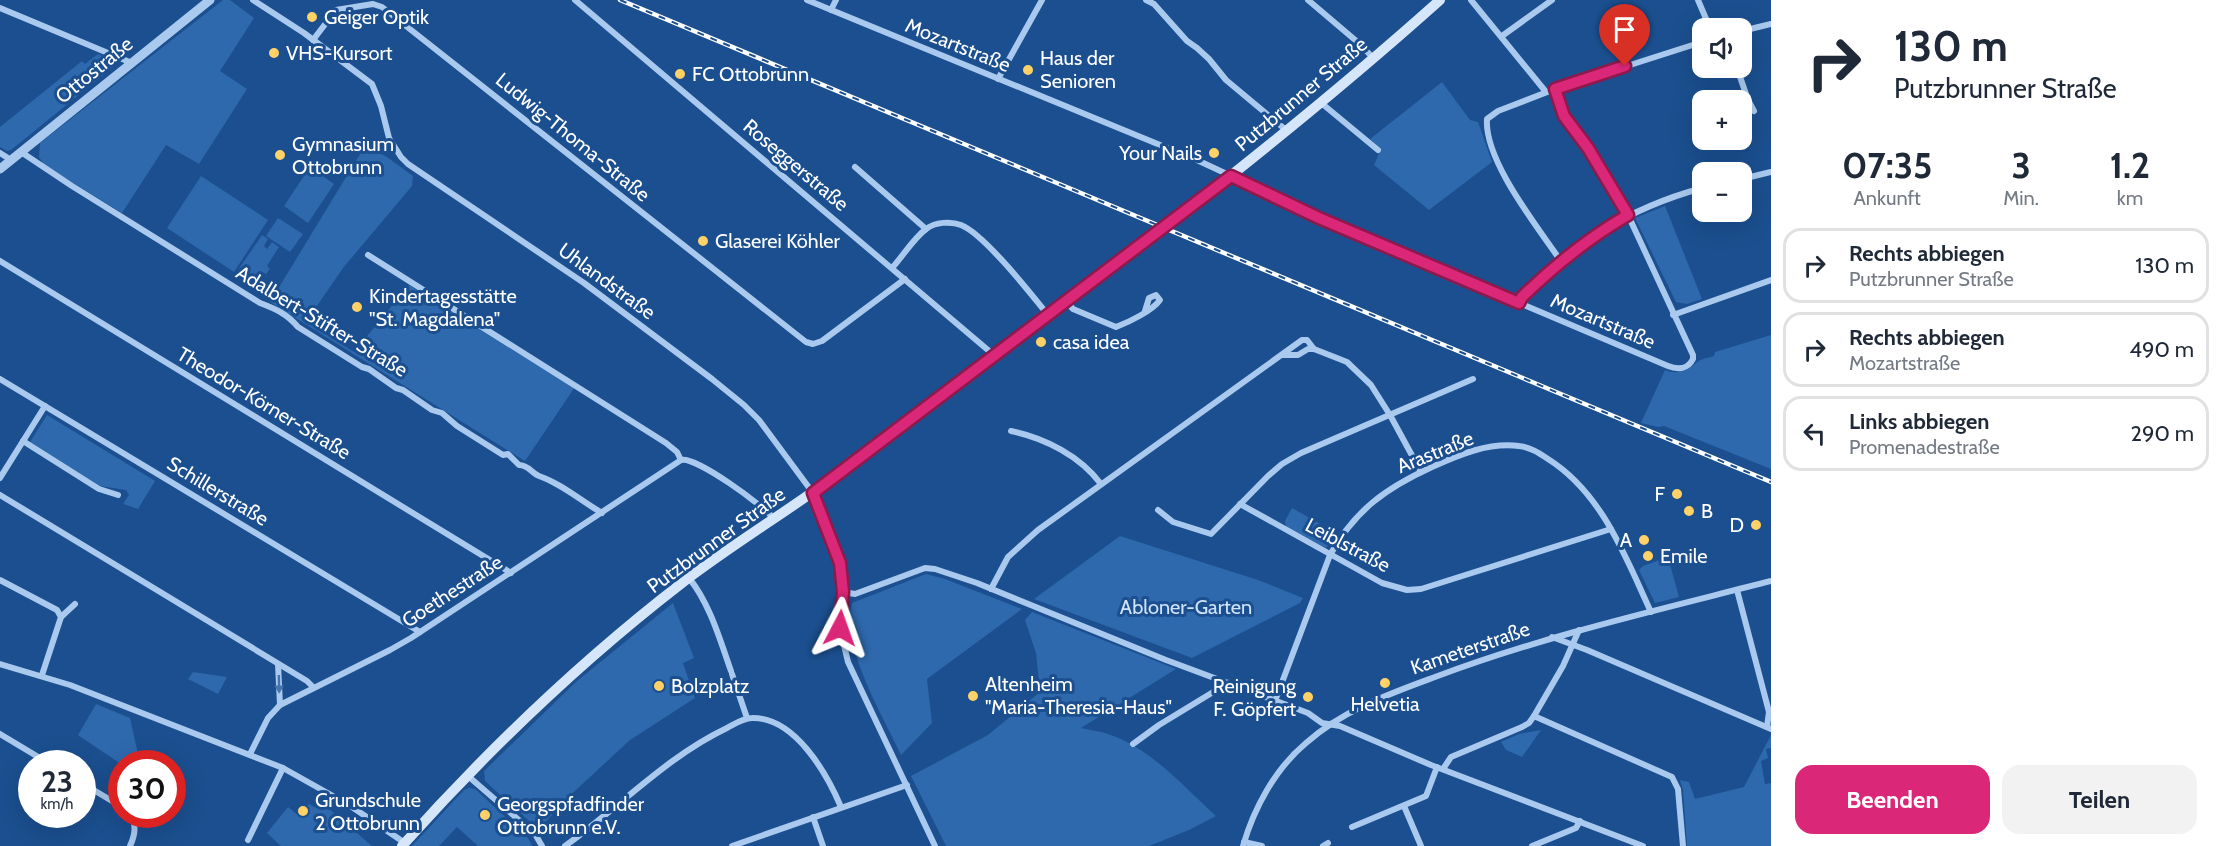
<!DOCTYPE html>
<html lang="de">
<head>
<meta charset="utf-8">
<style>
	:root { --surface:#fff; --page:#f2f2f3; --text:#1f2937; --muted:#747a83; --line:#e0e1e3; --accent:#db2777 }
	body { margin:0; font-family:Cabin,sans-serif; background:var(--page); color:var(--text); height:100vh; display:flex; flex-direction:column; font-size:22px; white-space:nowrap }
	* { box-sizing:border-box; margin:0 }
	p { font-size:20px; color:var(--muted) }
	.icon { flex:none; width:33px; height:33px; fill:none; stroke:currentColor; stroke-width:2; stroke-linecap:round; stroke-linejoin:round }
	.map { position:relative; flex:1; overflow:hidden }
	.details { display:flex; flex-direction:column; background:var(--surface); width:450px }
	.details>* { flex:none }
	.banner { background:#fff; color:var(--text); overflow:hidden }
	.tools { position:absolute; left:1692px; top:18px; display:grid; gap:12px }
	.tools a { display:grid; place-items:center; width:60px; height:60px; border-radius:12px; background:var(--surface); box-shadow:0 6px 24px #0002; font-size:30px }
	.speed { position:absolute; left:18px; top:750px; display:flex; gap:12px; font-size:30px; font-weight:700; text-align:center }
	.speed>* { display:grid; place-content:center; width:78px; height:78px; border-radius:50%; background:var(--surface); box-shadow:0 6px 24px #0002; line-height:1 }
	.speed small { font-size:15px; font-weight:400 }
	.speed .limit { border:9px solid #d22; background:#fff; color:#111 }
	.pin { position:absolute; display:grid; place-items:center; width:51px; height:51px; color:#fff; margin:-62px -26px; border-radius:50% 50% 50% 0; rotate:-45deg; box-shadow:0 0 6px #0007 }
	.pin .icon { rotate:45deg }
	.me { position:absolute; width:66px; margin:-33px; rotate:4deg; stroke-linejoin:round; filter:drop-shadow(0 0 4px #0008) }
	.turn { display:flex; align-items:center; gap:21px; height:126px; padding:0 24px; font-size:27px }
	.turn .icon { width:78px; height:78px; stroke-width:2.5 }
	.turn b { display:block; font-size:42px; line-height:51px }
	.eta { display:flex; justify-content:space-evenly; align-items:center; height:102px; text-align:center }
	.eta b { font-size:36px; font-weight:700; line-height:42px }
	.cta { display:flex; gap:12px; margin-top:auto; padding:12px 24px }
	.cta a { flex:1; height:69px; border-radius:18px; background:var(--accent); color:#fff; font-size:24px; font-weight:700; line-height:69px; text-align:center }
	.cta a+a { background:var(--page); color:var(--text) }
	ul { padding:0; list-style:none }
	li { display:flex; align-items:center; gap:18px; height:75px; margin:0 12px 9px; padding:0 12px; border:3px solid var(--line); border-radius:18px }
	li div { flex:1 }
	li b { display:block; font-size:22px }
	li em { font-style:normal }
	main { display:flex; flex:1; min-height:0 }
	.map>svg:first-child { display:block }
	.green { fill:#2e69ad }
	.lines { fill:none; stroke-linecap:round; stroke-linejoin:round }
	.minor { stroke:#a9c9ee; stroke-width:6 }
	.tertiary { stroke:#a9c9ee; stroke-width:9 }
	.secondary { stroke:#d6e6fa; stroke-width:10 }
	.rail-casing { stroke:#fff; stroke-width:4.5 }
	.rail { stroke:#1b4f8f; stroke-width:2; stroke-dasharray:7; stroke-linecap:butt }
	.oneway { fill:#4674ac }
	.route-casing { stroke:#8e194d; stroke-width:15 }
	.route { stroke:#db2777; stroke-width:10 }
	.poi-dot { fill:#ffd166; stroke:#1b4f8f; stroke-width:2 }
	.labels { text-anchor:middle; stroke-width:6; stroke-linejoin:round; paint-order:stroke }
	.poi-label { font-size:20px; fill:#fff; stroke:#1b4f8f; text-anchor:start }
	.street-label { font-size:20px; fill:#fff; stroke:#1b4f8f }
	.park-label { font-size:20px; fill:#cfe3fa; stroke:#1b4f8f }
</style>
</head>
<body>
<main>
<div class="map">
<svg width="1771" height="846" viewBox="0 0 1771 846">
	<rect width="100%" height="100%" fill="#1b4f8f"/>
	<g class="green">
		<path d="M 223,0 L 230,0 L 254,18 L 220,71 L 247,89 L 199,164 L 166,145 L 122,213 L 44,165 L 39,157 L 40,143 Z"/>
		<path d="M 98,54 L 118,63 L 11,150 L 7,151 L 0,147 L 0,127 L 82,61 L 85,64 Z"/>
		<path d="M 1442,82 L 1470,120 L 1478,122 L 1492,162 L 1429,210 L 1374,165 L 1381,149 L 1370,139 Z"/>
		<path d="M 365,146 L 387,157 L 413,176 L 412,186 L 343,268 L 306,322 L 354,352 L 409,285 L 575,387 L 525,461 L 270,302 Z"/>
		<path d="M 310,167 L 334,184 L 308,223 L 284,206 Z"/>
		<path d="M 201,176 L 268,220 L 234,272 L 167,228 Z"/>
		<path d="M 1665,206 L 1702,299 L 1687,304 L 1676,302 L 1635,218 Z"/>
		<path d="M 278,218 L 303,234 L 290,252 L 266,236 Z"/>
		<path d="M 262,235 L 268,239 L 264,246 L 267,249 L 272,242 L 279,247 L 267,266 L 270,269 L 266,274 L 262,272 L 256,282 L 238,270 Z"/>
		<path d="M 1771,335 L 1771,469 L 1664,426 L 1658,427 L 1641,423 L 1665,370 C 1678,375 1686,371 1696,363 C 1700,359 1708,358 1714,356 L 1715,352 Z"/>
		<path d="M 47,415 L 155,481 L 138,509 L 123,504 L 129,495 L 126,490 L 100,486 L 30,442 Z"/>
		<path d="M 1292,508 L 1333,531 L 1335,536 L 1326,548 L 1286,527 L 1285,521 Z"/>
		<path d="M 1120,536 L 1258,580 L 1303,598 L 1300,603 L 1192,658 L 1034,599 Z"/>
		<path d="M 1668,557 L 1679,597 L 1655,603 L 1639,570 L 1643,566 Z"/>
		<path d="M 926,574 L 945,579 L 1022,609 L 927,679 L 932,723 L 901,755 C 882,714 841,648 852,603 Z"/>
		<path d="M 673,603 L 694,658 L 683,663 L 695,698 L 630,740 L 563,802 L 539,830 L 485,781 L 484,771 L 577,681 Z"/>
		<path d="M 1032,612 L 1176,669 L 1081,728 C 1090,730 1099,731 1108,734 C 1151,748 1184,787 1216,816 L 1189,830 L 1149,846 L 946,846 L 911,776 L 988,735 L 1040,692 L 1036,653 L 1025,620 Z"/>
		<path d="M 193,672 L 227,677 L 218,694 L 188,679 Z"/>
		<path d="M 96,704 L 130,718 L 140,763 L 121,764 L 78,735 Z"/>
		<path d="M 1541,730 L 1522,757 L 1506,750 L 1501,742 L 1519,734 Z"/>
		<path d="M 1771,735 L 1771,748 L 1766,749 L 1768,758 L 1761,761 L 1765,784 L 1771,783 L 1771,846 L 1687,846 L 1683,790 L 1680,780 L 1689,782 L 1695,799 L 1744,787 Z"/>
		<path d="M 469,788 L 475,789 L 528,838 L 532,846 L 478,846 L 457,827 L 439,846 L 412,846 L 464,790 Z"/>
		<path d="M 321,802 L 372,846 L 281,846 L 267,833 L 288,807 L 299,816 L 309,804 L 316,808 Z"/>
	</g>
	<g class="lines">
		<g class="minor">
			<path d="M 253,0 L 304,33 L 372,84 L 381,106 L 389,138 L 401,157 L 408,164 L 584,283 L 712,379 L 744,405 L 759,420 L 813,493 L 840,563 L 843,592 L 840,628 L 848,662 L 935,846"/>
			<path d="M 575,0 L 995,356"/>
			<path d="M 807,0 L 1199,161 L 1345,229 L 1668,366 C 1678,370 1688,369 1693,359 L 1693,355 L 1628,215 L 1588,148 L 1564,116 L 1555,89"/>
			<path d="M 1146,0 L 1154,4 L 1187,41 L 1197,48 L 1209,59 L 1226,80 L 1286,130"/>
			<path d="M 1308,0 L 1361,45 L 1373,58"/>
			<path d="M 1471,0 L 1546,92"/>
			<path d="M 1698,0 L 1710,28"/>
			<path d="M 0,8 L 132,63"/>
			<path d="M 831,10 L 836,0"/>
			<path d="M 1742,31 L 1771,24"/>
			<path d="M 1502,36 L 1552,0"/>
			<path d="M 313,40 L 336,10 L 373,4 L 382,7 L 806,342 L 813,344 L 822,341 L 905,279"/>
			<path d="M 1737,68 L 1748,100 L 1754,111"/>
			<path d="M 998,79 L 1042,0"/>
			<path d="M 1320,102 L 1378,150"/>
			<path d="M 21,152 L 72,186 L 260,303 C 276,309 287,314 298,327 L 362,367 L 369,369 L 396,388 L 403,390 L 432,410 L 442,413 L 457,426 L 503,455 L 508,454 L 519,465 C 529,465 531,473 539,476 C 562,484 581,501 602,513"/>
			<path d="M 0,153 L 11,160"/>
			<path d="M 855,167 L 926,229"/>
			<path d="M 1742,179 L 1771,172"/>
			<path d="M 368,255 L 666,443 L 677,452 L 681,460"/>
			<path d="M 1560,260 C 1537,226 1484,160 1487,119 L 1498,111 L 1555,89 L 1702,42"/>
			<path d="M 0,261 L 511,573"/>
			<path d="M 892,268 C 903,256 913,239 926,229 C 935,222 951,221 961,225 C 984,234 1031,294 1048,315"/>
			<path d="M 1067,302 L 1073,309 L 1116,327 C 1129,322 1152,311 1160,300 L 1156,295 L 1149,298 L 1145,311"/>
			<path d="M 1519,303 L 1522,297 C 1581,241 1623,210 1702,188"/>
			<path d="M 1673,315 L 1771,280"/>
			<path d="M 1282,355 L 1298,355 L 1308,349 L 1314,349 L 1347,362 L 1371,385 L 1390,415 L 1421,472"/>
			<path d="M 0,379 L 420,632"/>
			<path d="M 1011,431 C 1045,438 1080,456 1101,484"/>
			<path d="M 23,441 L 99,489 L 118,495"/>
			<path d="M 681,460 C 696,456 764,506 774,519"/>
			<path d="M 0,478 L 45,406"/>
			<path d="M 0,495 L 307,681 L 313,687"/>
			<path d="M 1240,504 L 1382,583 L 1407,590 L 1421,589 L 1611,529"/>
			<path d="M 1158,510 L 1173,522 L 1211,534 L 1268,476 L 1282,464 L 1301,453 L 1473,379"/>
			<path d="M 689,578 C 710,604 720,640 731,671"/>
			<path d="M 0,580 L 57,610 L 61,617 L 42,675"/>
			<path d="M 991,589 L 1008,557 L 1038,530 L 1302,340 L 1307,340 L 1314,349"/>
			<path d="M 1737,590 L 1769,712 L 1767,727"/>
			<path d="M 843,592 L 855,594 L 925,568 L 935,569 L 977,583 L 1166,660 L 1308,713 L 1322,723 L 1340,726 L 1431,765 L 1643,846"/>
			<path d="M 61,617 L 75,604"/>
			<path d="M 1552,637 L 1587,650 L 1771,729"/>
			<path d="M 0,664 L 70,685 L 283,768 L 349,805 L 405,843"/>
			<path d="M 278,664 L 280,705"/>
			<path d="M 732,674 L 747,718"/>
			<path d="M 1275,701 L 1330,555 C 1355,510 1386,488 1432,467 C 1458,455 1489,442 1519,446 C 1530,447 1539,453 1548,459 C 1602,493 1625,556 1651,612"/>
			<path d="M 1534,716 L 1563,666 L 1579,630"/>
			<path d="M 0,734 L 50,764"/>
			<path d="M 1133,744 L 1159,725 L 1228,683"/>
			<path d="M 250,754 L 268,718 L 280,705 L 390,650 L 411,638 L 681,460"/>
			<path d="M 1443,769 L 1451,757 L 1522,727 L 1529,723 L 1534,716 L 1672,777 L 1678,789 L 1683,846"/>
			<path d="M 468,776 L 535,834 L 542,846"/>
			<path d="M 82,783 L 122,807"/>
			<path d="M 1404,806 L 1421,846"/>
			<path d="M 130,814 C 137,825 135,835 130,846"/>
			<path d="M 813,817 L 823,846"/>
			<path d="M 1352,827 L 1426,796 L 1437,767"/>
			<path d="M 248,840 L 283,768"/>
			<path d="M 1244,842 L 1262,846"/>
			<path d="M 565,846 C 620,807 666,757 727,728 C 735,724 743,718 752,718 C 795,717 827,774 841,807"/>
			<path d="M 732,846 L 907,785"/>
			<path d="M 1243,846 C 1254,808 1275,769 1306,743 C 1343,710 1389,694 1435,677 C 1544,636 1658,610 1771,581"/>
			<path d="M 1323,846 L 1328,843"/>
			<path d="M 1532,846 L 1576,828 L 1580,821"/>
		</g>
		<path class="tertiary" d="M 0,169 L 210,0"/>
		<path class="secondary" d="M 402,846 C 487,751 581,661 682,583 C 734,543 790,510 842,471 C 1045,319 1251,169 1440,0"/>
		<g class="rail-casing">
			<path id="rail" d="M 620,0 L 1771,482"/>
		</g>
		<use href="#rail" class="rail"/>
	</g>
	<defs><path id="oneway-solid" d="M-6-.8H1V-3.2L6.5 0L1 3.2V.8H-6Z" transform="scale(1.5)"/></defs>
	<use class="oneway" href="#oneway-solid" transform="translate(279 684) rotate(89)"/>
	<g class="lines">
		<g class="route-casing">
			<path id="route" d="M 840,628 L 843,592 L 840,563 L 813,493 L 1231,176 L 1319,218 L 1519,303 L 1522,297 C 1555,265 1588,238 1628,215 L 1588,148 L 1564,116 L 1555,89 L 1625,66"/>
		</g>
		<use href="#route" class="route"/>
	</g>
	<g class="poi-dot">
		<circle cx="312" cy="17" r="6"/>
		<circle cx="274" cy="53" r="6"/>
		<circle cx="1028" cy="70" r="6"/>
		<circle cx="680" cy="74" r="6"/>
		<circle cx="1214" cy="153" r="6"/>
		<circle cx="280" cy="155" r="6"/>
		<circle cx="703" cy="241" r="6"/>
		<circle cx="357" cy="307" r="6"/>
		<circle cx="1041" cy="342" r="6"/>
		<circle cx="1677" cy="494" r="6"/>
		<circle cx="1689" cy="511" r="6"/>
		<circle cx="1756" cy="525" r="6"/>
		<circle cx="1644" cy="540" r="6"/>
		<circle cx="1648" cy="556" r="6"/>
		<circle cx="1385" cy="683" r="6"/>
		<circle cx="659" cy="686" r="6"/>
		<circle cx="973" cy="696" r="6"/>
		<circle cx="1308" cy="697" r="6"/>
		<circle cx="303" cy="811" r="6"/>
		<circle cx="485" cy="815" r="6"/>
	</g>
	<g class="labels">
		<g class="poi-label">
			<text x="324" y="24">Geiger Optik</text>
			<text x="286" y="60">VHS-Kursort</text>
			<text x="1040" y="65">Haus der<tspan x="1040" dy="23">Senioren</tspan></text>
			<text x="692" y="81">FC Ottobrunn</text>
			<text x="292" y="151">Gymnasium<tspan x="292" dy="23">Ottobrunn</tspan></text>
			<text x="1202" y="160" text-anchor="end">Your Nails</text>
			<text x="715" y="248">Glaserei Köhler</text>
			<text x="369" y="303">Kindertagesstätte<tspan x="369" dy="23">"St. Magdalena"</tspan></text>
			<text x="1053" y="349">casa idea</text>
			<text x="1665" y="501" text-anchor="end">F</text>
			<text x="1701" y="518">B</text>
			<text x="1744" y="532" text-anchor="end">D</text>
			<text x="1632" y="547" text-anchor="end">A</text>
			<text x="1660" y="563">Emile</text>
			<text x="985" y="691">Altenheim<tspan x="985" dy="23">"Maria-Theresia-Haus"</tspan></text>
			<text x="671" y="693">Bolzplatz</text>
			<text x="1296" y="693" text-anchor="end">Reinigung<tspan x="1296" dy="23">F. Göpfert</tspan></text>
			<text x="1385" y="711" text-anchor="middle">Helvetia</text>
			<text x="315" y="807">Grundschule<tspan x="315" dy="23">2 Ottobrunn</tspan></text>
			<text x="497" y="811">Georgspfadfinder<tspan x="497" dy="23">Ottobrunn e.V.</tspan></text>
		</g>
		<g class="street-label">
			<text transform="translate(958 45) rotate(22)" y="7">Mozartstraße</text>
			<text transform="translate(94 70) rotate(-39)" y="7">Ottostraße</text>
			<text transform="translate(1301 94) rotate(-40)" y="7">Putzbrunner Straße</text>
			<text transform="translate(573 137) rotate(39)" y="7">Ludwig-Thoma-Straße</text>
			<text transform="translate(796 165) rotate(40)" y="7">Roseggerstraße</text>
			<text transform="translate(607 281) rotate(36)" y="7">Uhlandstraße</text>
			<text transform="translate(322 321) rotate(31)" y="7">Adalbert-Stifter-Straße</text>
			<text transform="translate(1603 321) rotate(23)" y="7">Mozartstraße</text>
			<text transform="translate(264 403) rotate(31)" y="7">Theodor-Körner-Straße</text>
			<text transform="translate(1435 452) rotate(-22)" y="7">Arastraße</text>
			<text transform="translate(218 491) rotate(31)" y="7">Schillerstraße</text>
			<text transform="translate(716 540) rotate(-36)" y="7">Putzbrunner Straße</text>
			<text transform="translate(1348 545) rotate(28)" y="7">Leiblstraße</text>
			<text transform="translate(452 591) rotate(-33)" y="7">Goethestraße</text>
			<text transform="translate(1470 648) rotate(-19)" y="7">Kameterstraße</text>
		</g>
		<g class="park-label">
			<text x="1186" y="614">Abloner-Garten</text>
		</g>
	</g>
</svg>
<div class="tools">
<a><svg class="icon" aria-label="sound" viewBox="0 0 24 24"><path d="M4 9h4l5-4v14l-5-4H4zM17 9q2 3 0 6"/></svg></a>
<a>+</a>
<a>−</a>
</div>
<div class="speed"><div>23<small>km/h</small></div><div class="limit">30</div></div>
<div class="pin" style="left:1625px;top:66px;background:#d93025"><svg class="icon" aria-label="arrive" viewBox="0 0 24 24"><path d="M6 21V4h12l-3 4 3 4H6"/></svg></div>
<svg class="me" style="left:840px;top:628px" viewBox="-20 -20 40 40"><path d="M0-17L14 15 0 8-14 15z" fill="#db2777" stroke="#fff" stroke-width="4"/></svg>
</div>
<section class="details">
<div class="banner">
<div class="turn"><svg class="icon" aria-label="right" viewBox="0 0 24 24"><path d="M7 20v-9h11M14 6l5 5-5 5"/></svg><div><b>130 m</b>Putzbrunner Straße</div></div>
</div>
<div class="eta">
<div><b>07:35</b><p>Ankunft</p></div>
<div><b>3</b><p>Min.</p></div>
<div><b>1.2</b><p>km</p></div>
</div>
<ul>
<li><svg class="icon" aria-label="right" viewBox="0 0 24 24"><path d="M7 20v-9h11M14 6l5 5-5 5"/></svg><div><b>Rechts abbiegen</b><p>Putzbrunner Straße</p></div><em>130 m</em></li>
<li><svg class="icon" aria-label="right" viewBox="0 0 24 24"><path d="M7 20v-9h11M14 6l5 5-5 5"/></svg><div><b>Rechts abbiegen</b><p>Mozartstraße</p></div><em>490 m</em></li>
<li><svg class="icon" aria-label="left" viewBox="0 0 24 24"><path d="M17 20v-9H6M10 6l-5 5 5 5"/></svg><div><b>Links abbiegen</b><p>Promenadestraße</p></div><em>290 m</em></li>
</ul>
<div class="cta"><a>Beenden</a><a>Teilen</a></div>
</section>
</main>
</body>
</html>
